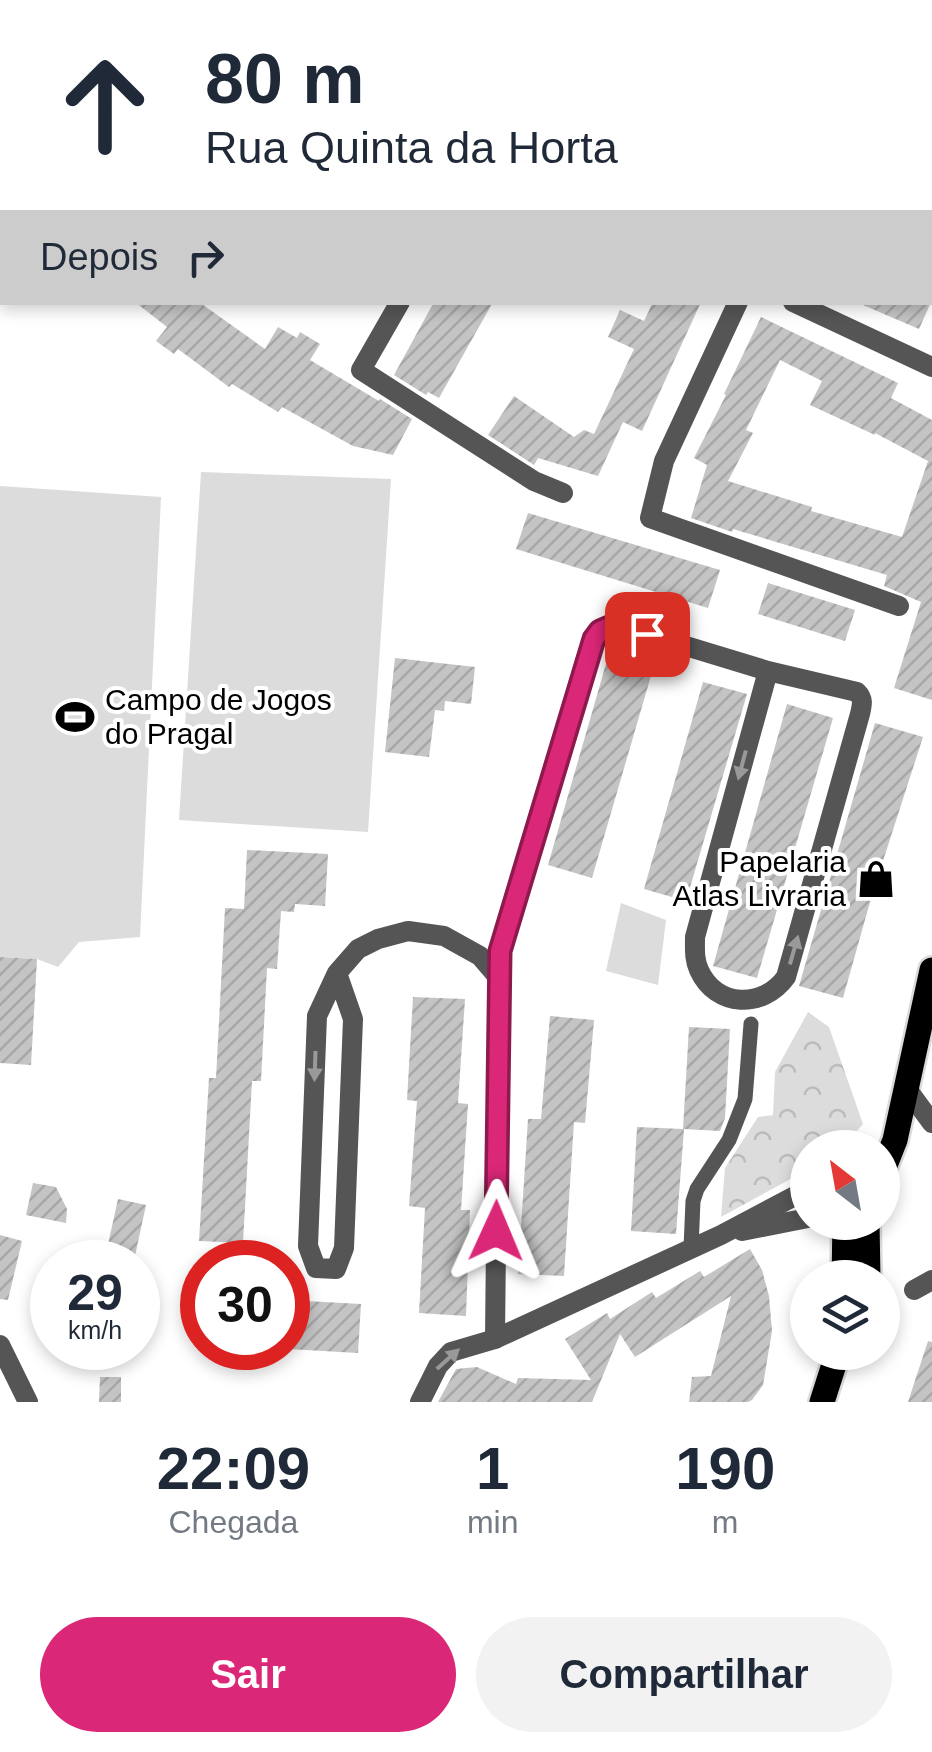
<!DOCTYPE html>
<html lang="pt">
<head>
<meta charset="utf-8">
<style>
	:root { --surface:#fff; --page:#f2f2f3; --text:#1f2937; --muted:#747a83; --accent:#db2777 }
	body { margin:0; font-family:Arial,sans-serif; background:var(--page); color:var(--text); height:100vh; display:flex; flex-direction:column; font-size:38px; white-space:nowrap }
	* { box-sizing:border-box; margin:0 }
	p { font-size:32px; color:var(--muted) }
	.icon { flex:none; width:55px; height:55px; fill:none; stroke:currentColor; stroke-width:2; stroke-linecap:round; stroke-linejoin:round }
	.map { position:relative; height:1402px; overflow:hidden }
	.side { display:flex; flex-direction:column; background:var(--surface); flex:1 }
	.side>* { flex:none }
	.top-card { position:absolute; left:0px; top:0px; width:932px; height:305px; box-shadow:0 5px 15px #0003; background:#fff; color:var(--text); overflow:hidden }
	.needle { width:65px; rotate:329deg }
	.fabs { position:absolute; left:790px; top:1130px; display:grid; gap:20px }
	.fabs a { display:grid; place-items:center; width:110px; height:110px; border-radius:50%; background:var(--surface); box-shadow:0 5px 15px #0003; font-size:50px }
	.speed { position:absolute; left:30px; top:1240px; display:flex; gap:20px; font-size:50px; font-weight:700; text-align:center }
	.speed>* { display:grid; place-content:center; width:130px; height:130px; border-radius:50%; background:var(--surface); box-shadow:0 5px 15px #0003; line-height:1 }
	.speed small { font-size:25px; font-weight:400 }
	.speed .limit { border:15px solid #d22; background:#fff; color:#111 }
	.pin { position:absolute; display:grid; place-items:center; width:85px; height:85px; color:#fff; margin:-42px; border-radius:20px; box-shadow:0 5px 15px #0006 }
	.me { position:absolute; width:110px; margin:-55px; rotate:1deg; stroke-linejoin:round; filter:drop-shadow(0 0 8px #0008) }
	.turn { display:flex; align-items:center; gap:35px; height:210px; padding:0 40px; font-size:45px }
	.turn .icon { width:130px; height:130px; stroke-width:2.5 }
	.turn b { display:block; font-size:70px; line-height:85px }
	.then { display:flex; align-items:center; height:95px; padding:0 40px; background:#0003; gap:20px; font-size:38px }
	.eta { display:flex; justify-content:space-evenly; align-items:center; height:170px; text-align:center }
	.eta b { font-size:60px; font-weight:700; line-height:70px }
	.button { display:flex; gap:20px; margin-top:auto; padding:20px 40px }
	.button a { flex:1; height:115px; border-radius:60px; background:var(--accent); color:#fff; font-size:40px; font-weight:700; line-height:115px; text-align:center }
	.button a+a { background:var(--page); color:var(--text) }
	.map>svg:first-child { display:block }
	.grass { fill:#dcdcdc }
	.forest { fill:url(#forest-crowns) }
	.building { fill:url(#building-hatch); fill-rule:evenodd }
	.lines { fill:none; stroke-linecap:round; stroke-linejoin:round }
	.primary-casing { stroke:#dbdbdb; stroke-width:30 }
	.service { stroke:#555; stroke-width:15 }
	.minor { stroke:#555; stroke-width:20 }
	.primary { stroke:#000; stroke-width:25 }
	.oneway { fill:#999 }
	.route-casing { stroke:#8e194d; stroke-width:25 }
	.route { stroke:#db2777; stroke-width:18 }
	.labels { text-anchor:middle; stroke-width:8; stroke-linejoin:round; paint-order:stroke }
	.poi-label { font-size:30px; fill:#000; stroke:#fff; text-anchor:start }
</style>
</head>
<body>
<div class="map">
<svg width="932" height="1402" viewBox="0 0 932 1402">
	<defs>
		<pattern id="forest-crowns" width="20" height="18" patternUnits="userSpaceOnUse" patternTransform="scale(2.5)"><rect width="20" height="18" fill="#dcdcdc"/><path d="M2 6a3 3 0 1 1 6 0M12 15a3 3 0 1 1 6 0" fill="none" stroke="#bbb"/></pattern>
		<pattern id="building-hatch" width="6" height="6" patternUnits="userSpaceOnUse" patternTransform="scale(2.5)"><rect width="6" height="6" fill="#c4c4c4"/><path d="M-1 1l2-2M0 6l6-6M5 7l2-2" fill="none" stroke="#a7a7a7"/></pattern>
	</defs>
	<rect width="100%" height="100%" fill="#fff"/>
	<g class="grass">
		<path d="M 201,472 L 391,479 L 368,832 L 179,820 Z"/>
		<path d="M 0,486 L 161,497 L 140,937 L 79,942 L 58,967 L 37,959 L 0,957 Z"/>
		<path d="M 621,903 L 666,920 L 658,985 L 606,971 Z"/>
	</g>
	<path class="forest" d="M 808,1012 L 829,1027 L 863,1124 L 843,1147 L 808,1148 L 807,1170 L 721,1217 L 725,1168 L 758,1117 L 773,1115 L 775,1072 Z"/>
	<g class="building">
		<path d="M 135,302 L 199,302 L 265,349 L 278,327 L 297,338 L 300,332 L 320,344 L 310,360 L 379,401 L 380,399 L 412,419 L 393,455 L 353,446 L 282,407 L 278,412 L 232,384 L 229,387 L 178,349 L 174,354 L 156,341 L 167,327 Z"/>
		<path d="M 434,302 L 493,302 L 439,398 L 428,392 L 426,395 L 394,375 Z"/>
		<path d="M 653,302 L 701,302 L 642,431 L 623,422 L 598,476 L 538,458 L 534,465 L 488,435 L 514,396 L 574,437 L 584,430 L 594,434 L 634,349 L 608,337 L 620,310 L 644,321 Z"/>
		<path d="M 856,302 L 931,302 L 919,329 Z"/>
		<path d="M 761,317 L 898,383 L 891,398 L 932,420 L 932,700 L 894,688 L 921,602 L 884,586 L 887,575 L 733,529 L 732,532 L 691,518 L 707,465 L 694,458 L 726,395 L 724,394 ZM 780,360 L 822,381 L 810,405 L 875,435 L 875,433 L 928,461 L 902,537 L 811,511 L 812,507 L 728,481 L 753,433 L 746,430 Z"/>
		<path d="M 528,513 L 720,570 L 708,608 L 516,549 Z"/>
		<path d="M 768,583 L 855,610 L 845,641 L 758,614 Z"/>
		<path d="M 610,650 L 655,662 L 592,878 L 548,865 Z"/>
		<path d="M 395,658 L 475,667 L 471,704 L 445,701 L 444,711 L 435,710 L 429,757 L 385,752 Z"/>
		<path d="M 703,682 L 747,694 L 686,901 L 644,889 Z"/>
		<path d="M 787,704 L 833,718 L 757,978 L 713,966 Z"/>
		<path d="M 875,723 L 923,737 L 872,895 L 843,998 L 799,986 Z"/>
		<path d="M 247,850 L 328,854 L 325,906 L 295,904 L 294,912 L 281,911 L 277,969 L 267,968 L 261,1081 L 252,1081 L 243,1243 L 199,1241 L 209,1078 L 216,1078 L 225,908 L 244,909 Z"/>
		<path d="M 0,957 L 37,959 L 31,1065 L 0,1063 Z"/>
		<path d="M 413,997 L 465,999 L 458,1103 L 468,1104 L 461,1210 L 470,1210 L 466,1316 L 419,1313 L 425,1208 L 409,1206 L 417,1101 L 407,1100 Z"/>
		<path d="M 550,1016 L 594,1020 L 585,1123 L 574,1122 L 564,1276 L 518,1274 L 528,1119 L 541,1119 Z"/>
		<path d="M 689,1027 L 730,1029 L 725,1118 L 720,1131 L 684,1129 L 676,1234 L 631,1231 L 637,1127 L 683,1129 Z"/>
		<path d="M 33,1183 L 56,1187 L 67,1209 L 66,1223 L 26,1215 Z"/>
		<path d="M 118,1199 L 146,1205 L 135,1256 L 107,1249 Z"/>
		<path d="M 0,1235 L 22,1241 L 8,1300 L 0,1299 Z"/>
		<path d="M 750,1249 L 762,1270 L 769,1296 L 772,1331 L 763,1385 L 752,1400 L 748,1402 L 689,1402 L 692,1377 L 711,1376 L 731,1296 L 635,1357 L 620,1334 L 592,1402 L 438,1402 L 456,1369 L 477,1367 L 516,1384 L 518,1378 L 591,1380 L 565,1339 L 607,1313 L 610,1319 L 652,1292 L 656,1298 L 700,1271 L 704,1277 Z"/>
		<path d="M 288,1300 L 361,1304 L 358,1353 L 288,1349 Z"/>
		<path d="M 928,1341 L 932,1342 L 932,1402 L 908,1402 Z"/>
		<path d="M 100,1377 L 121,1377 L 121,1402 L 99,1402 Z"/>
	</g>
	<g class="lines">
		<g class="primary-casing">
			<g id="primary">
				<path d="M 882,1173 L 895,1140 L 932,970"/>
				<path d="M 867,1222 L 868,1278"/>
				<path d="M 844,1278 L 845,1222"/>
				<path d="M 822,1402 L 838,1352"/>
			</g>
		</g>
		<path class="service" d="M 691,1248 L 693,1201 L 697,1189 L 729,1140 L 745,1099 L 751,1024"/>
		<g class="minor">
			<path d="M 139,0 L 139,2"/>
			<path d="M 316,0 L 317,2"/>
			<path d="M 439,0 L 440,2"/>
			<path d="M 232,2 L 237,0"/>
			<path d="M 569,2 L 570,0"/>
			<path d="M 877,2 L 878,0"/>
			<path d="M 930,93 L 932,93"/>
			<path d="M 400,302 L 361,370 L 534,481 L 563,493"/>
			<path d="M 738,302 L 664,461 L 650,518 L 899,606"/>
			<path d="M 793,302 L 932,367"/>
			<path d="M 337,973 L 353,1019 L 344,1248 L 336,1269 L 316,1268 L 308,1246 L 317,1016 L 337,973 L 358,949 L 378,939 L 408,931 L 444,936 L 480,956 L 498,977"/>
			<path d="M 907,1089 L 932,1123"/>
			<path d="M 742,1231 L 808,1218"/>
			<path d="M 914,1290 L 932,1280"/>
			<path d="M 495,1339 L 499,951 L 594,639 L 605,628 L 620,626 L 768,671 L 857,692 C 864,699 862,705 860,714 L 786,977 C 763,1009 716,1008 699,970 C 694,959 695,949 695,937 L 768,671"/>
			<path d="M 0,1345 L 28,1402"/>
			<path d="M 420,1402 L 438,1366 L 451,1352 L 495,1339 L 721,1235 L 808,1189"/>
		</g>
		<use href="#primary" class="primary"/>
	</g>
	<defs><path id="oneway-solid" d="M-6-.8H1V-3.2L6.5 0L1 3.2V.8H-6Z" transform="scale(2.5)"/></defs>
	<g class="oneway">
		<use href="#oneway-solid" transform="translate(742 765) rotate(105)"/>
		<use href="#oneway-solid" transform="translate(794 950) rotate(-74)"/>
		<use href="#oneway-solid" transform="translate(315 1066) rotate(92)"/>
		<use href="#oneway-solid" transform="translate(448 1359) rotate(-42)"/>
	</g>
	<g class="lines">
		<g class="route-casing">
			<path id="route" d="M 496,1231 L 500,951 L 594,639 L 600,631 L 614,625 L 647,634"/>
		</g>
		<use href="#route" class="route"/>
	</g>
	<defs>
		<g id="stadium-bare" transform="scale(3)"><path d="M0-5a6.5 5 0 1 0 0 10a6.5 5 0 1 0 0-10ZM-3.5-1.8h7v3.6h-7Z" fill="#000" stroke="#fff" stroke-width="2.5" paint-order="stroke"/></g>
		<g id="shop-bare" transform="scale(3)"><path d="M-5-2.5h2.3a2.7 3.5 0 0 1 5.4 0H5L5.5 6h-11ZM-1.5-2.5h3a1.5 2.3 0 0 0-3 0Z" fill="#000" stroke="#fff" stroke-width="2.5" paint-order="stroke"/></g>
	</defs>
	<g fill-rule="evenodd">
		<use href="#stadium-bare" x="75" y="717"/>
		<use href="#shop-bare" x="876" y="879"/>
	</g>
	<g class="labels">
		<g class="poi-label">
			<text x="105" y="710">Campo de Jogos<tspan x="105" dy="34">do Pragal</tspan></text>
			<text x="846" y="872" text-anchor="end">Papelaria<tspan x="846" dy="34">Atlas Livraria</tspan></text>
		</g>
	</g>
</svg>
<div class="fabs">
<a><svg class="needle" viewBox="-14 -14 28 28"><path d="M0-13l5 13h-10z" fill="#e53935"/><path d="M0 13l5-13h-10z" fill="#747a83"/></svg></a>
<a><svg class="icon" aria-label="layers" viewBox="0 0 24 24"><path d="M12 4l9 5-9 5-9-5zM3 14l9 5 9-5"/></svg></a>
</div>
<div class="speed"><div>29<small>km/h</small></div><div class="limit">30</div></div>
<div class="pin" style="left:647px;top:634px;background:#d93025"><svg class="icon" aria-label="arrive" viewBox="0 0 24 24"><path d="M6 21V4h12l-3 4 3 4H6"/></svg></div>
<svg class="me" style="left:496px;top:1231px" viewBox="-20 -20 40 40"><path d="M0-17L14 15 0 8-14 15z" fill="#db2777" stroke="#fff" stroke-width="4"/></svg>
<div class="top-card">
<div class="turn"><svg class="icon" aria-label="ahead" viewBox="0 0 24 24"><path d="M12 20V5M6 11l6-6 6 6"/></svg><div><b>80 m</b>Rua Quinta da Horta</div></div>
<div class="then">Depois<svg class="icon" aria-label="right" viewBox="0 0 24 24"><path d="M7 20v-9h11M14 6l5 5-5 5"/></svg></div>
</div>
</div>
<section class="side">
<div class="eta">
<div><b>22:09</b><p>Chegada</p></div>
<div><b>1</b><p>min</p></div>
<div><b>190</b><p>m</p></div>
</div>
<div class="button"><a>Sair</a><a>Compartilhar</a></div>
</section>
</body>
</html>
